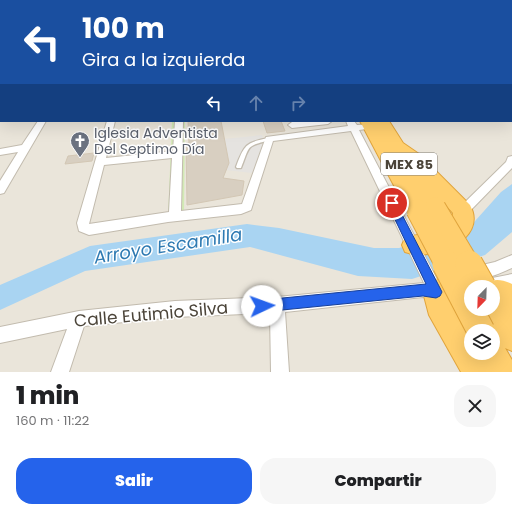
<!DOCTYPE html>
<html lang="es">
<head>
<meta charset="utf-8">
<style>
	:root { --surface:#fff; --page:#f6f6f6; --text:#202124; --muted:#757577; --accent:#2563eb }
	body { margin:0; font-family:Poppins,sans-serif; background:var(--page); color:var(--text); height:100vh; display:flex; flex-direction:column; font-size:15px; white-space:nowrap }
	* { box-sizing:border-box; margin:0 }
	p { font-size:13px; color:var(--muted) }
	.icon { flex:none; width:22px; height:22px; fill:none; stroke:currentColor; stroke-width:2; stroke-linecap:round; stroke-linejoin:round }
	.map { position:relative; height:372px; overflow:hidden }
	.panel { display:flex; flex-direction:column; background:var(--surface); flex:1 }
	.panel>* { flex:none }
	.hud { position:absolute; left:0px; top:0px; width:512px; height:122px; box-shadow:0 4px 16px #0002; background:#1a4fa0; color:#fff; overflow:hidden }
	.needle { width:26px; rotate:203deg }
	.tools { position:absolute; left:464px; top:280px; display:grid; gap:8px }
	.tools a { display:grid; place-items:center; width:36px; height:36px; border-radius:50%; background:var(--surface); box-shadow:0 4px 16px #0002; font-size:20px }
	.pin { position:absolute; display:grid; place-items:center; width:34px; height:34px; color:#fff; margin:-17px; border:2px solid #fff; border-radius:50%; box-shadow:0 1px 4px #0007 }
	.me { position:absolute; width:44px; margin:-22px; rotate:87deg; stroke-linejoin:round; filter:drop-shadow(0 0 3px #0008) }
	.turn { display:flex; align-items:center; gap:14px; height:84px; padding:0 16px; font-size:18px }
	.turn .icon { width:52px; height:52px; stroke-width:2.5 }
	.turn b { display:block; font-size:28px; line-height:34px }
	.lanes { display:flex; align-items:center; height:38px; padding:0 16px; background:#0003; justify-content:center; gap:20px; direction:ltr }
	.lanes .off { opacity:.35 }
	.round { display:grid; place-items:center; flex:none; width:42px; height:42px; border-radius:16px; background:var(--page) }
	.head { display:flex; align-items:center; justify-content:space-between; height:68px; padding:0 16px }
	h1 { font-size:24px; font-weight:800; line-height:30px }
	.button { display:flex; gap:8px; margin-top:auto; padding:8px 16px }
	.button a { flex:1; height:46px; border-radius:16px; background:var(--accent); color:#fff; font-size:16px; font-weight:800; line-height:46px; text-align:center }
	.button a+a { background:var(--page); color:var(--text) }
	.map>svg:first-child { display:block }
	.residential { fill:#eae5da; fill-rule:evenodd }
	.green { fill:#d2eab5 }
	.parking { fill:#e5e3e0 }
	.water { fill:#a9d4f2 }
	.building { fill:#d8cfc1; stroke:#d3c7b4 }
	.lines { fill:none; stroke-linecap:round; stroke-linejoin:round }
	.lane-casing { stroke:#c2bbae; stroke-width:2.5 }
	.street-casing { stroke:#c2bbae; stroke-width:2 }
	.highway-casing { stroke:#e0a43c; stroke-width:2 }
	.lane { fill:#fff; fill-rule:evenodd }
	.street { fill:#fff; fill-rule:evenodd }
	.highway { fill:#ffcf6e; fill-rule:evenodd }
	.highway-bridge-far1-casing { stroke:#e0a43c; stroke-width:23; stroke-linecap:butt }
	.highway-bridge-casing { stroke:#e0a43c; stroke-width:29; stroke-linecap:butt }
	.highway-bridge-far1 { stroke:#ffcf6e; stroke-width:21 }
	.highway-bridge { stroke:#ffcf6e; stroke-width:27 }
	.route { fill:#2563eb; stroke:#184099 }
	.labels { text-anchor:middle; stroke-width:3; stroke-linejoin:round; paint-order:stroke }
	.shield { fill:#fff; stroke:#817c74; stroke-width:1 }
	.shield-label { font-size:13px; font-weight:bold; fill:#4b4439 }
	.worship-label { font-size:14px; fill:#5b616d; stroke:#fff; text-anchor:start }
	.near-street-label { font-size:17px; fill:#4b4439; stroke:#fff }
	.near-water-label { font-size:18px; font-style:italic; fill:#2e7ab2; stroke:#fff }
</style>
</head>
<body>
<div class="map">
<svg width="512" height="372" viewBox="0 0 512 372">
	<rect width="100%" height="100%" fill="#f6f3ec"/>
	<path class="residential" d="M 0,62 L 1,121 L 511,121 L 512,62 L 512,372 L 0,372 ZM 493,287 L 493,309 L 471,309 ZM 471,331 L 493,331 L 493,353 L 471,353 Z"/>
	<path class="green" d="M 172,121 L 185,121 L 184,215 L 168,217 Z"/>
	<path class="parking" d="M 262,135 L 264,140 L 252,173 L 226,170 L 224,139 Z"/>
	<path class="water" d="M 512,184 L 512,232 L 485,255 L 412,279 L 358,276 L 250,247 L 85,271 L 0,310 L 0,285 L 90,246 L 247,224 L 279,228 L 374,248 L 399,248 L 467,230 L 501,192 Z"/>
	<g class="building">
		<path d="M 188,121 L 221,121 L 229,163 L 223,178 L 244,181 L 242,195 L 187,205 L 186,143 L 189,143 Z"/>
		<path d="M 263,121 L 281,121 L 285,131 L 267,133 Z"/>
		<path d="M 94,153 L 92,161 L 65,164 L 68,156 Z"/>
	</g>
	<g class="lines">
		<g class="lane-casing">
			<path id="lane" d="M 269,138 L 271,139 L 271,140 C 245,146 250,146 241,168 L 237,168 L 236,167 C 244,145 246,142 269,138 Z"/>
		</g>
		<g class="street-casing">
			<g id="street">
				<rect x="0" y="66" width="1" height="4"/>
				<rect x="511" y="66" width="1" height="4"/>
				<path d="M 511,111 L 512,112 L 512,118 L 511,117 Z"/>
				<path d="M 38,121 L 46,121 L 4,193 L 0,194 L 0,181 L 18,152 L 0,155 L 0,149 L 22,145 Z"/>
				<path d="M 107,121 L 115,121 L 106,158 L 173,151 L 175,121 L 183,121 L 181,211 L 242,204 L 266,137 L 348,126 L 346,121 L 354,121 L 357,125 L 374,124 L 374,128 L 359,130 L 440,285 L 444,287 L 446,292 L 444,297 L 439,299 L 423,297 L 285,312 L 289,372 L 271,372 L 270,313 L 175,317 L 84,326 L 69,372 L 51,372 L 67,329 L 0,343 L 0,327 L 79,311 L 175,301 L 277,297 L 424,283 L 351,131 L 273,141 L 251,210 L 241,214 L 168,222 L 89,235 L 79,231 L 77,223 ZM 172,158 L 169,212 L 89,224 L 104,165 Z"/>
				<path d="M 304,121 L 332,121 L 328,124 L 292,128 L 288,125 L 292,122 Z"/>
				<path d="M 512,156 L 512,168 L 467,214 L 463,216 L 459,214 L 457,211 L 459,208 L 506,162 L 508,157 Z"/>
				<path d="M 512,255 L 512,268 C 500,273 481,283 469,278 L 467,273 L 469,268 L 495,262 Z"/>
				<path d="M 512,274 L 512,288 L 493,291 L 493,287 L 486,287 L 485,284 L 487,279 Z"/>
			</g>
		</g>
		<g class="highway-casing">
			<g id="highway">
				<path d="M 360,121 L 389,121 L 403,143 L 419,154 L 470,205 C 489,241 431,262 405,252 L 402,245 L 405,238 C 421,232 439,237 451,224 L 453,213 L 441,200 L 445,208 L 442,214 L 435,216 L 426,211 L 424,216 L 417,218 L 410,216 Z"/>
				<path d="M 436,279 L 445,283 L 454,309 L 471,335 L 471,353 L 493,353 L 493,339 L 499,341 L 482,309 L 493,309 L 493,287 L 482,287 L 484,283 C 495,279 501,279 512,284 L 512,351 L 505,348 L 512,360 L 512,372 L 461,372 L 429,315 L 423,292 L 427,283 Z"/>
			</g>
		</g>
		<use href="#lane" class="lane"/>
		<use href="#street" class="street"/>
		<use href="#highway" class="highway"/>
		<g class="highway-bridge-far1-casing">
			<g id="highway-bridge-far1">
				<path d="M 435,208 L 469,265"/>
				<path d="M 417,210 L 446,265"/>
			</g>
		</g>
		<g class="highway-bridge-casing">
			<g id="highway-bridge">
				<path d="M 446,264 L 481,331"/>
				<path d="M 469,264 L 482,287"/>
			</g>
		</g>
		<use href="#highway-bridge-far1" class="highway-bridge-far1"/>
		<use href="#highway-bridge" class="highway-bridge"/>
	</g>
	<linearGradient id="sky" x2="0" y2="1"><stop stop-color="#8fc1ec"/><stop offset="0.54" stop-color="#fbfaf6"/><stop offset="1" stop-color="#fbfaf6" stop-opacity="0"/></linearGradient>
	<rect width="512" height="114" fill="url(#sky)"/>
	<path class="route" d="M 392,199 L 395,201 L 440,288 L 442,292 L 440,296 L 436,298 L 423,296 L 262,312 L 258,310 L 256,306 L 258,301 L 262,300 L 426,284 L 387,203 Z"/>
	<defs>
		<g id="church-pin" transform="scale(1)"><path d="M0 17L-7.5 6A9.5 9.5 0 1 1 7.5 6Z" fill="#6b7280" stroke="#fff"/><path d="M-1.2-6h2.4v3.5h3.3v2.4h-3.3V6h-2.4V-.1h-3.3v-2.4h3.3Z" fill="#fff"/></g>
	</defs>
	<g fill-rule="evenodd">
		<use href="#church-pin" x="80" y="141"/>
	</g>
	<g class="labels">
		<rect class="shield" x="381" y="153" width="56" height="22" rx="3"/>
		<g class="shield-label">
			<text x="409" y="169">MEX 85</text>
		</g>
		<g class="worship-label">
			<text x="94" y="138">Iglesia Adventista<tspan x="94" dy="16">Del Septimo Día</tspan></text>
		</g>
		<g class="near-street-label">
			<text transform="translate(151 314) rotate(-5)" y="6">Calle Eutimio Silva</text>
		</g>
		<g class="near-water-label">
			<text transform="translate(168 246) rotate(-9)" y="6">Arroyo Escamilla</text>
		</g>
	</g>
</svg>
<div class="tools">
<a><svg class="needle" viewBox="-14 -14 28 28"><path d="M0-13l5 13h-10z" fill="#e53935"/><path d="M0 13l5-13h-10z" fill="#757577"/></svg></a>
<a><svg class="icon" aria-label="layers" viewBox="0 0 24 24"><path d="M12 4l9 5-9 5-9-5zM3 14l9 5 9-5"/></svg></a>
</div>
<div class="pin" style="left:392px;top:203px;background:#d93025"><svg class="icon" aria-label="arrive" viewBox="0 0 24 24"><path d="M6 21V4h12l-3 4 3 4H6"/></svg></div>
<svg class="me" style="left:262px;top:306px" viewBox="-20 -20 40 40"><circle r="19" fill="#fff"/><path d="M0-13L10 11 0 6-10 11z" fill="#2563eb"/></svg>
<div class="hud">
<div class="turn"><svg class="icon" aria-label="left" viewBox="0 0 24 24"><path d="M17 20v-9H6M10 6l-5 5 5 5"/></svg><div><b>100 m</b>Gira a la izquierda</div></div>
<div class="lanes"><svg class="icon" aria-label="left" viewBox="0 0 24 24"><path d="M17 20v-9H6M10 6l-5 5 5 5"/></svg><svg class="icon off" aria-label="ahead" viewBox="0 0 24 24"><path d="M12 20V5M6 11l6-6 6 6"/></svg><svg class="icon off" aria-label="right" viewBox="0 0 24 24"><path d="M7 20v-9h11M14 6l5 5-5 5"/></svg></div>
</div>
</div>
<section class="panel">
<div class="head"><div><h1>1 min</h1><p>160 m · 11:22</p></div><a class="round"><svg class="icon" aria-label="close" viewBox="0 0 24 24"><path d="M6 6l12 12M18 6L6 18"/></svg></a></div>
<div class="button"><a>Salir</a><a>Compartir</a></div>
</section>
</body>
</html>
